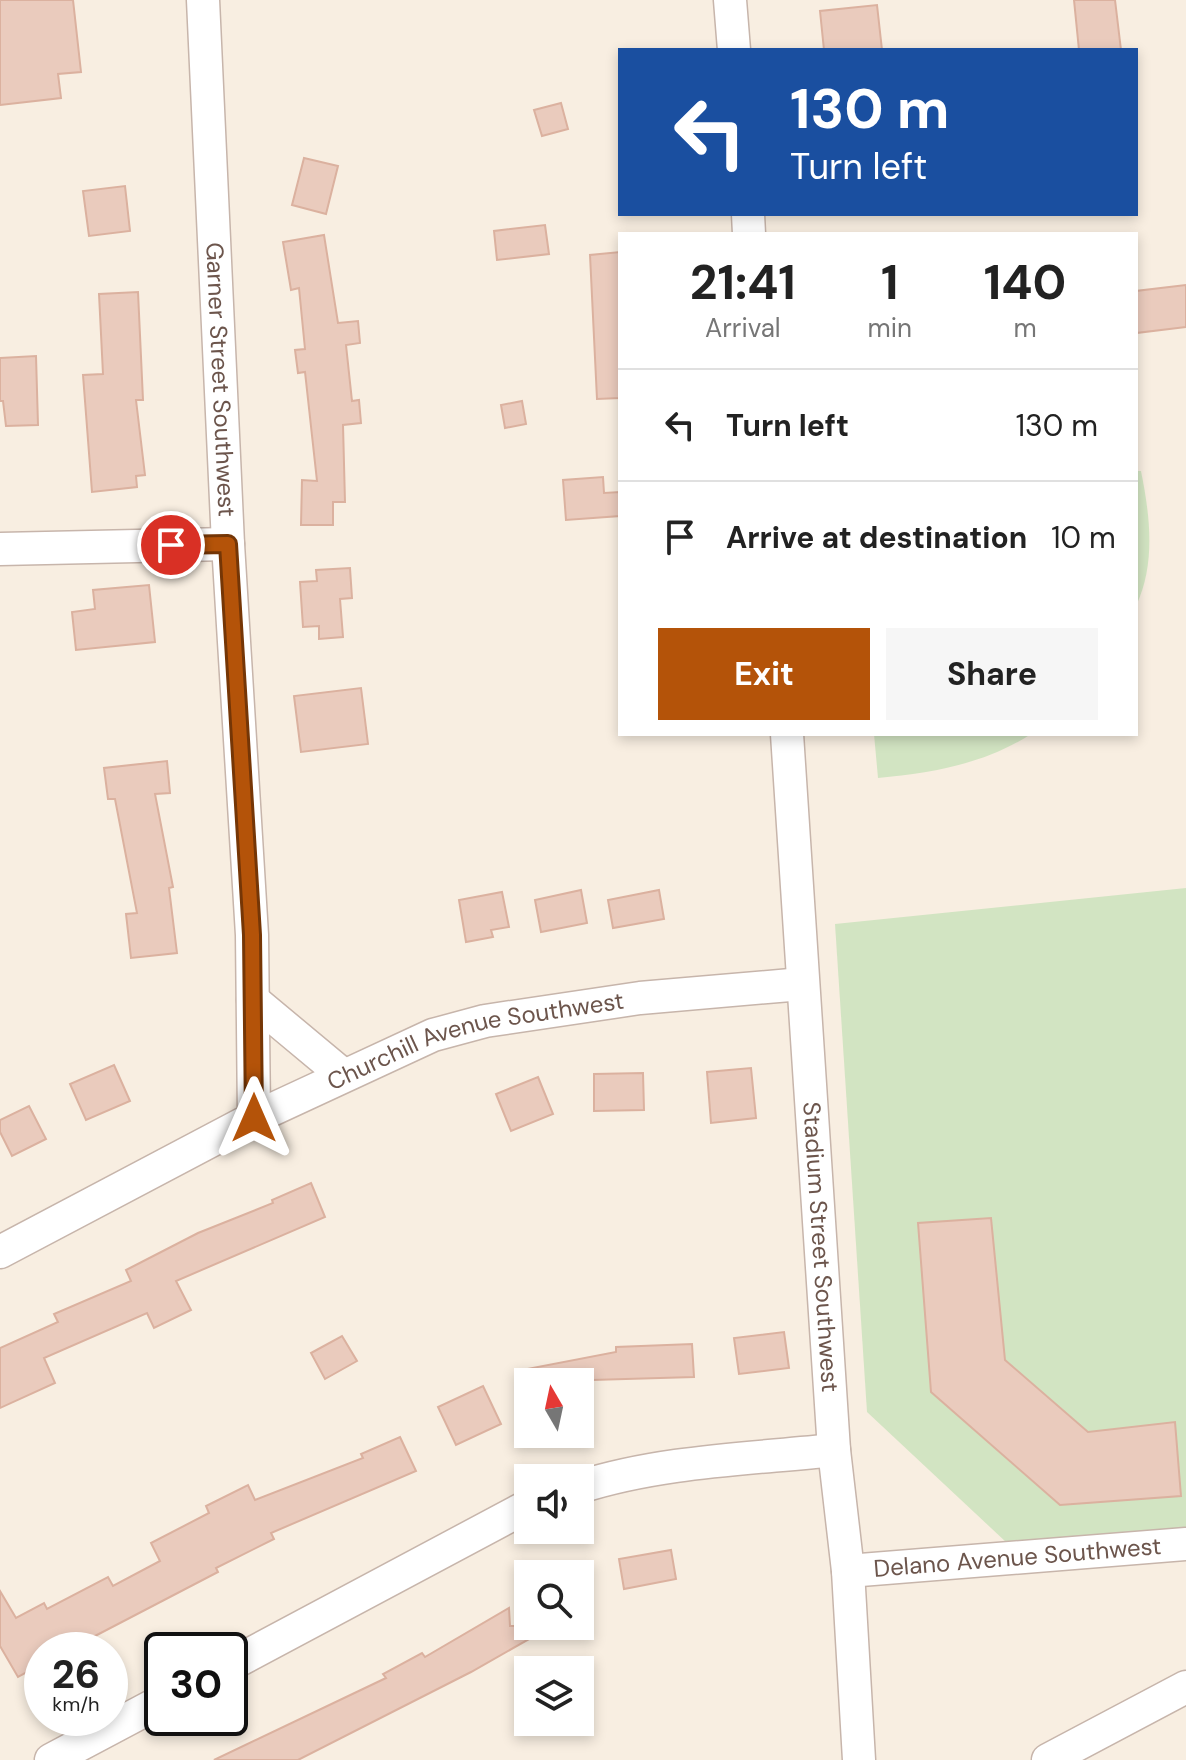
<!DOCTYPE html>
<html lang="en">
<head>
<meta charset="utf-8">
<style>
	:root { --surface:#fff; --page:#f6f6f6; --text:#222; --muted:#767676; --line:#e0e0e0; --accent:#b45309 }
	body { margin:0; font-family:"DM Sans",sans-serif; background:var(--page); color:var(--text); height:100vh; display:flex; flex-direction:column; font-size:30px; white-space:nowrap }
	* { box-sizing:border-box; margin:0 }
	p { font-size:26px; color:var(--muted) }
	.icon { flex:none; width:44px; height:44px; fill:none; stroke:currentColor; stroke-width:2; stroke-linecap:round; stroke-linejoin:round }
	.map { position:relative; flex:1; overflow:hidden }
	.panel { position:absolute; left:618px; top:232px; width:520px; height:504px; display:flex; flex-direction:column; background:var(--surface); border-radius:0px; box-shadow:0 4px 12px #0003 }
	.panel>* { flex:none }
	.hud { position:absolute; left:618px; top:48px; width:520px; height:168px; border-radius:0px; box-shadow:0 4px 12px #0003; background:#1a4fa0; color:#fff; overflow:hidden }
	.needle { width:52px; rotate:351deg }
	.fabs { position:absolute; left:514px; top:1368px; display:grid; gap:16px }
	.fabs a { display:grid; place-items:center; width:80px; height:80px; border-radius:0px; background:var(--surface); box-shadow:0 4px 12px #0003; font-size:40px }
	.speed { position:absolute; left:24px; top:1632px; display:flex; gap:16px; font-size:40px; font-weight:700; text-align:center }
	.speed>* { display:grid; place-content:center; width:104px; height:104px; border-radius:50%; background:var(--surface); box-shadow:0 4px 12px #0003; line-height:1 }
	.speed small { font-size:20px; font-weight:400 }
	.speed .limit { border:4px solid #111; border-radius:12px; background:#fff; color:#111 }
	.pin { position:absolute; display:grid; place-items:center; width:68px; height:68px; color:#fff; margin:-34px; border:4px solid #fff; border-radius:50%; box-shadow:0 2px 8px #0007 }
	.me { position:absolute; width:88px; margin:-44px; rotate:0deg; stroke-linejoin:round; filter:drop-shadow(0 0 6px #0008) }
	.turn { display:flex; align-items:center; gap:28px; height:168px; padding:0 40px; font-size:36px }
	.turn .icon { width:104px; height:104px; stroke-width:2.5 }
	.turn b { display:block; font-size:56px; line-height:68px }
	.eta { display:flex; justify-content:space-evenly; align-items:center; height:136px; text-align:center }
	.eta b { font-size:48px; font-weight:700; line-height:56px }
	.button { display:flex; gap:16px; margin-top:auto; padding:16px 40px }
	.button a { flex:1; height:92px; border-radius:0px; background:var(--accent); color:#fff; font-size:32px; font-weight:700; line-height:92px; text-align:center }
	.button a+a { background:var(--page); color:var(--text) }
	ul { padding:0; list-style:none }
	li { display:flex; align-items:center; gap:24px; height:112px; padding:0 40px; border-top:2px solid var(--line) }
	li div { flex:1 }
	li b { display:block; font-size:30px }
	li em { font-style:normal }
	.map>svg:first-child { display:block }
	.green { fill:#d2e4c2 }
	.building { fill:#eacbbd; stroke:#dbb19f; stroke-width:2 }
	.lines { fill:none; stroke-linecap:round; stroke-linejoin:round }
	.minor-casing { stroke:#c7b5ab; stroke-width:35 }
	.minor { stroke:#fff; stroke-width:32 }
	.route-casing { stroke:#753606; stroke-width:20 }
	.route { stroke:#b45309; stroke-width:14 }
	.labels { text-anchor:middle; stroke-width:7; stroke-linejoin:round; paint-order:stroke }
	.street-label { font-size:24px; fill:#6c554c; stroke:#fcf2e7 }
</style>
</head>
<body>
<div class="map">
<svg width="1186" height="1760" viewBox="0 0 1186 1760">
	<rect width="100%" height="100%" fill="#f8eee1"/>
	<g class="green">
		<path d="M 1136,471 L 1141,471 C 1150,516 1156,563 1136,606 Z"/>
		<path d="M 874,734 L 1031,734 C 985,764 932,773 878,778 Z"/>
		<path d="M 1186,888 L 1186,1531 L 1022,1557 L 867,1412 L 835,924 Z"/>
	</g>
	<g class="building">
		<path d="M 0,0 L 73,0 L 81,72 L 58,74 L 61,98 L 0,105 Z"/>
		<path d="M 1074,0 L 1115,0 L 1121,50 L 1079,50 Z"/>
		<path d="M 877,5 L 882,50 L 824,50 L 820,11 Z"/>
		<path d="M 561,103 L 568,129 L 542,136 L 534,110 Z"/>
		<path d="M 304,158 L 338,166 L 326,214 L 292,205 Z"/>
		<path d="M 125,186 L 130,231 L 89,236 L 83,191 Z"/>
		<path d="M 545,225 L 549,254 L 497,260 L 494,231 Z"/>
		<path d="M 324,235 L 338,323 L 358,321 L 360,343 L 346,345 L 352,401 L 359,400 L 361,423 L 343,425 L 345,502 L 333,502 L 333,525 L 301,525 L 302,480 L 317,481 L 305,372 L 298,373 L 295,350 L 305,349 L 299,288 L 291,290 L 283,242 Z"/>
		<path d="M 620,252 L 620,398 L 597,399 L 590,255 Z"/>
		<path d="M 1186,285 L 1186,327 L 1136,333 L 1136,291 Z"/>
		<path d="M 138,292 L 143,400 L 136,400 L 145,475 L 136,476 L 137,487 L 92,492 L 83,375 L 103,374 L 99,294 Z"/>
		<path d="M 36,356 L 38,425 L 6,426 L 3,401 L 0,401 L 0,358 Z"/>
		<path d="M 522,401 L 526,424 L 505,428 L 501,405 Z"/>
		<path d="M 603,477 L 604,493 L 620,492 L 620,516 L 566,520 L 563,480 Z"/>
		<path d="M 350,568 L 352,598 L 340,599 L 343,637 L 319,639 L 319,626 L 303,627 L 300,582 L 317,581 L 316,570 Z"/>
		<path d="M 149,585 L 155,642 L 76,650 L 72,612 L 95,609 L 93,590 Z"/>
		<path d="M 361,688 L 368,744 L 301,752 L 294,696 Z"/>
		<path d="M 167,761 L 170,793 L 155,794 L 173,887 L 169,888 L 177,953 L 131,958 L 126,914 L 137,913 L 115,799 L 108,799 L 104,768 Z"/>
		<path d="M 581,890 L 587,923 L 541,932 L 535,900 Z"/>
		<path d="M 659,890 L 664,919 L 613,928 L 608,900 Z"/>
		<path d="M 502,892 L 509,927 L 491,930 L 493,937 L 466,942 L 459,900 Z"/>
		<path d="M 114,1065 L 130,1101 L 86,1120 L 70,1084 Z"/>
		<path d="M 751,1068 L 756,1118 L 711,1123 L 707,1072 Z"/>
		<path d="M 643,1073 L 644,1110 L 594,1111 L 594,1074 Z"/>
		<path d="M 538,1077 L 553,1114 L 511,1131 L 496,1094 Z"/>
		<path d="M 29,1106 L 46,1139 L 12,1156 L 0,1132 L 0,1120 Z"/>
		<path d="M 311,1183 L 325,1217 L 176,1281 L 191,1310 L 154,1328 L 147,1313 L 44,1358 L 55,1383 L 0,1408 L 0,1348 L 58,1322 L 54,1314 L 131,1281 L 126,1270 L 198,1233 L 273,1203 L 272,1200 Z"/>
		<path d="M 991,1218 L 1005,1360 L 1088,1432 L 1175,1422 L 1181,1496 L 1060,1505 L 931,1392 L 918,1223 Z"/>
		<path d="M 784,1332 L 789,1368 L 739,1374 L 734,1338 Z"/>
		<path d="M 342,1336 L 357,1361 L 325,1379 L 311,1353 Z"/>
		<path d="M 692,1344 L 694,1377 L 523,1382 L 522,1370 L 616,1352 L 616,1347 Z"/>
		<path d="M 483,1386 L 501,1424 L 456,1445 L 438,1407 Z"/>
		<path d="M 400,1437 L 416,1471 L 271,1533 L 274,1539 L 216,1568 L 218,1572 L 95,1636 L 66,1650 L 42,1650 L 42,1664 L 18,1677 L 0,1646 L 0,1591 L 16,1618 L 44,1603 L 47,1609 L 108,1577 L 113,1586 L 160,1561 L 151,1543 L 209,1513 L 206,1506 L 248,1485 L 255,1500 L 363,1458 L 361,1454 Z"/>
		<path d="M 671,1550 L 676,1579 L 624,1589 L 619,1559 Z"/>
		<path d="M 509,1608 L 510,1626 L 552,1626 L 471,1672 L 298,1760 L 214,1760 L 386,1678 L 383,1674 L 422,1653 L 425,1657 Z"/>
	</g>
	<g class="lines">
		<g class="minor-casing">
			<g id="minor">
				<path id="s1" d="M 203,0 L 228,544 L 252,935 L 254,1118"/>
				<path d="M 730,0 L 734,50"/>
				<path d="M 748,214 L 749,234"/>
				<path d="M 0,549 L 228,544"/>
				<path id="s2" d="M 787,734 L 834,1450 L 848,1571 L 859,1760"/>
				<path d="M 253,1000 L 343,1075"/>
				<path id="s3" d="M 0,1252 L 254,1118 L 433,1035 L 485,1021 L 640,998 L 802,984"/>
				<path d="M 580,1487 C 661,1461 750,1459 834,1450"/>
				<path id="s4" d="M 848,1571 L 1186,1544"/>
				<path d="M 230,1665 L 528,1506"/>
				<path d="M 51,1760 L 162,1701"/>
				<path d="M 1048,1760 L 1186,1687"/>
			</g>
		</g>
		<use href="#minor" class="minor"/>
	</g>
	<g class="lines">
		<g class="route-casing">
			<path id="route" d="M 171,545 L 228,544 L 252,935 L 254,1118"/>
		</g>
		<use href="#route" class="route"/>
	</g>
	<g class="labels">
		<g class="street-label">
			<text dy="8" stroke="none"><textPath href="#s1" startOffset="380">Garner Street Southwest</textPath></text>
			<text dy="8" stroke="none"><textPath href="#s3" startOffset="524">Churchill Avenue Southwest</textPath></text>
			<text dy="8" stroke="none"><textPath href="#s2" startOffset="514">Stadium Street Southwest</textPath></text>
			<text dy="8" stroke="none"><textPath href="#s4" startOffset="170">Delano Avenue Southwest</textPath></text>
		</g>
	</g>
</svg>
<div class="fabs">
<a><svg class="needle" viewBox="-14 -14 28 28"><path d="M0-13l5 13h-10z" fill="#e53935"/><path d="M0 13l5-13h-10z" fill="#767676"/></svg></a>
<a><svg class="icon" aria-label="sound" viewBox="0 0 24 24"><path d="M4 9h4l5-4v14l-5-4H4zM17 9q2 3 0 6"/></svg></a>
<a><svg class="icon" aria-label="search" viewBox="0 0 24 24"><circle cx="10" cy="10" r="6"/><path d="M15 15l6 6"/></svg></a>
<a><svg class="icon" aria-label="layers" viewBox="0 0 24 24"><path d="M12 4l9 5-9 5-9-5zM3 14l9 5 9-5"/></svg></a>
</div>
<div class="speed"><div>26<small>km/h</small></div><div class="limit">30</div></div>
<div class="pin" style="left:171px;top:545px;background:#d93025"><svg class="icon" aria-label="arrive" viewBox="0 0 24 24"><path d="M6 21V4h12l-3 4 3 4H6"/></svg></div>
<svg class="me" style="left:254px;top:1118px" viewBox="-20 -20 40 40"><path d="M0-17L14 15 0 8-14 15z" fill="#b45309" stroke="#fff" stroke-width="4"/></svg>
<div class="hud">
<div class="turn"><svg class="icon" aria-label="left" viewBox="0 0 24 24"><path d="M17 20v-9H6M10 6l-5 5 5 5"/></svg><div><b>130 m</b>Turn left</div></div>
</div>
<section class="panel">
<div class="eta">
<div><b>21:41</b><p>Arrival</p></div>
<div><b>1</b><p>min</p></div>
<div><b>140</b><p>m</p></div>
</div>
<ul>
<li><svg class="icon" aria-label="left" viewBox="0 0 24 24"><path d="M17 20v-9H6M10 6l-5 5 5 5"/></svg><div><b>Turn left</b></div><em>130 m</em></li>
<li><svg class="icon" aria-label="arrive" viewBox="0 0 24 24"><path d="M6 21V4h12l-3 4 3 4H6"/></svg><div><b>Arrive at destination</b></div><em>10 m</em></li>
</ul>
<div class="button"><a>Exit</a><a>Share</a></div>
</section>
</div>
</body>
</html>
